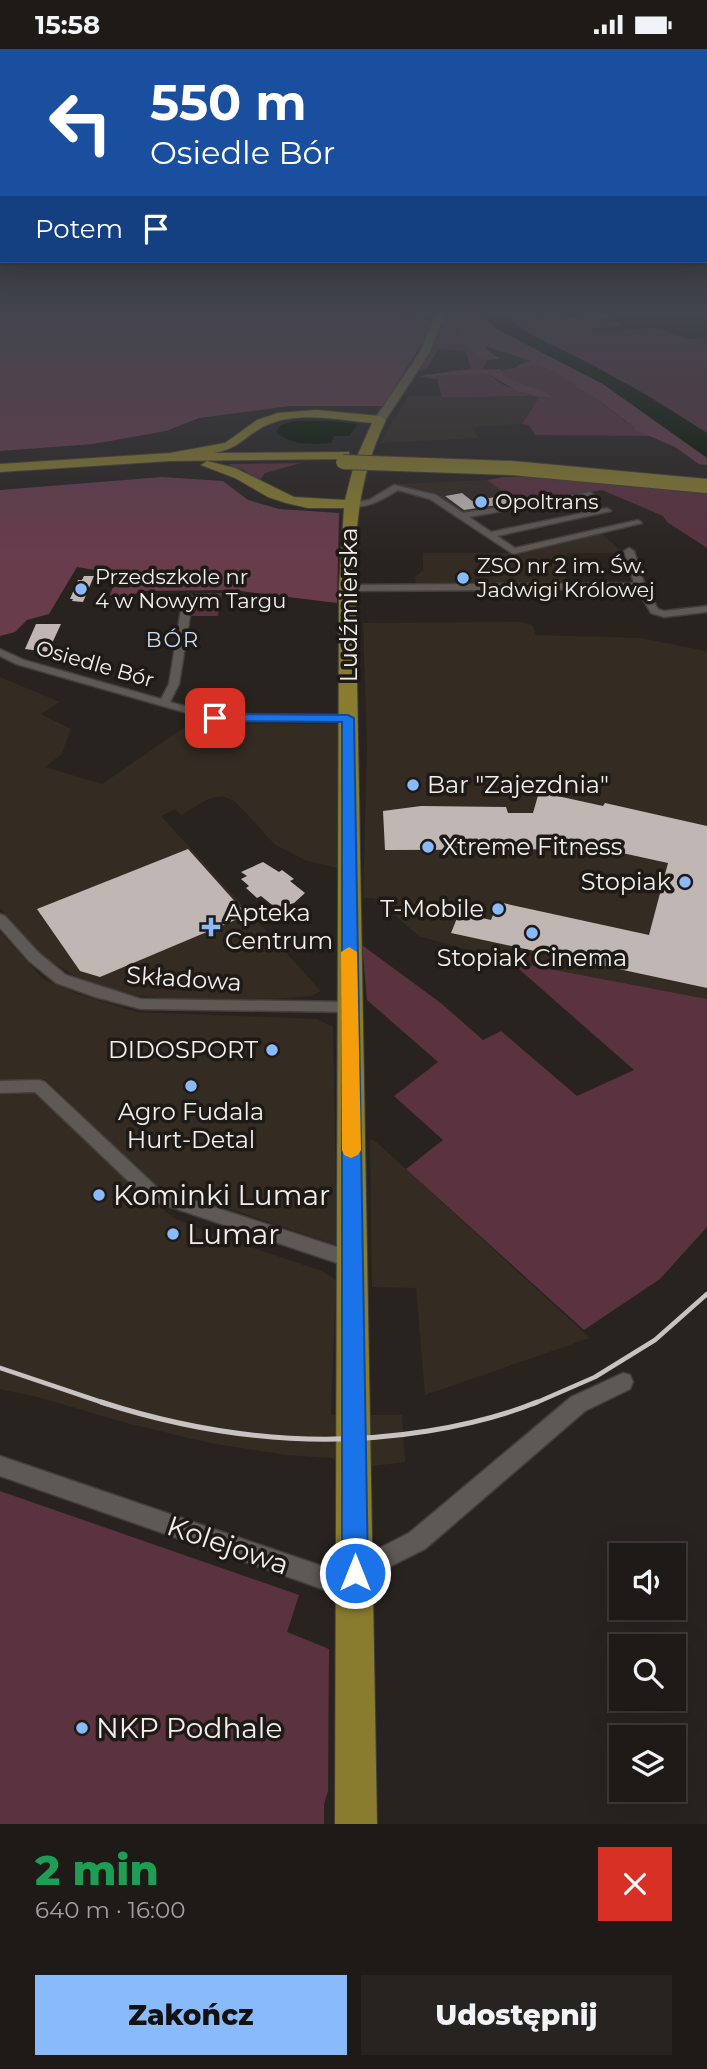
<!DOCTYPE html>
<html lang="pl">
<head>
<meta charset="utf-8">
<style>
	:root { --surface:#1e1a17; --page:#262320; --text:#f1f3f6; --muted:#a1a1a1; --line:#3c3836; --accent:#89bafc }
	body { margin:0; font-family:Montserrat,sans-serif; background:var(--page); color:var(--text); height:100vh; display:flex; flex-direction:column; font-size:26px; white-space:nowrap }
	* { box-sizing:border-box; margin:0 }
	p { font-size:23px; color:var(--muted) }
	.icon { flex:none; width:38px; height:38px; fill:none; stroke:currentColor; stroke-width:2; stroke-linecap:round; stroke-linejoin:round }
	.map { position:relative; height:1775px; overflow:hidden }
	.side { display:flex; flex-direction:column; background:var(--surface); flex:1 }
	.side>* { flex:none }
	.hud { position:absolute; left:0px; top:0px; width:707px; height:214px; box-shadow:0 7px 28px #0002,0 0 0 2px var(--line); background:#1a4fa0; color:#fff; overflow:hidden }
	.controls { position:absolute; left:609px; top:1494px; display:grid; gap:14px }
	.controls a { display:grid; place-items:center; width:77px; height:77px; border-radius:0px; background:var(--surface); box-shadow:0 7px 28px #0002,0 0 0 2px var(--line); font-size:35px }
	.pin { position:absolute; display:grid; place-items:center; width:60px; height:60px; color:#fff; margin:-30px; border-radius:14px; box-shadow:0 4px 10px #0006 }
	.me { position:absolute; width:77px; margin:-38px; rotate:0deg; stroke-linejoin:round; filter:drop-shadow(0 0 5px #0008) }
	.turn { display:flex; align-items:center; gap:24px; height:147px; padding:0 35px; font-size:32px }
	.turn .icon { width:91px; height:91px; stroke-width:2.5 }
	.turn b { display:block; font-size:49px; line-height:60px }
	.then { display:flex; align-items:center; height:66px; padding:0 35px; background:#0003; gap:14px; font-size:26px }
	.round { display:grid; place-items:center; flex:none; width:74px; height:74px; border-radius:0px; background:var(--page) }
	.headline { display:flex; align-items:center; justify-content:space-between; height:119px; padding:0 35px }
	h1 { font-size:42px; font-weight:800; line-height:52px; color:#1e9e55 }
	.cta { display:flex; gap:14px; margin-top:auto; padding:14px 35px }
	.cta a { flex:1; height:80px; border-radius:0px; background:var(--accent); color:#111; font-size:28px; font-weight:800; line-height:80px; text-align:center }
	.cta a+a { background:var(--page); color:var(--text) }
	.status { display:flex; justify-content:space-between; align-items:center; height:49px; padding:0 35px; background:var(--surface); direction:ltr }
	.status svg { height:19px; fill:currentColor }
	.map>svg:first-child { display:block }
	.built { fill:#342b23 }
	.green { fill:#5b3240 }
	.forest { fill:#693c4c }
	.water { fill:#081700 }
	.building { fill:#c0b7b5 }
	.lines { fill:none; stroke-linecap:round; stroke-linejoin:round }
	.street-casing { stroke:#423e3b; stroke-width:3 }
	.secondary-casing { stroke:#423e3b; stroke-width:3 }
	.primary-casing { stroke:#423e3b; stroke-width:2 }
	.street { fill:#5e5954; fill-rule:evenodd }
	.secondary { fill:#746b42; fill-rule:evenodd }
	.primary { fill:#897c2f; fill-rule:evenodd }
	.rail-far1 { stroke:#c7c3c0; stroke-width:4.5 }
	.rail { stroke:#c7c3c0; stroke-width:5 }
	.primary-bridge-casing { stroke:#423e3b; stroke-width:16; stroke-linecap:butt }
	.primary-bridge { stroke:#897c2f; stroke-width:14 }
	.route { fill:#1a73e8; stroke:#114b97; stroke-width:2 }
	.slow { fill:#f59e0b }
	.poi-dot { fill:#89bafc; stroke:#1e1a16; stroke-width:2.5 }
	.labels { text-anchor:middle; stroke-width:7; stroke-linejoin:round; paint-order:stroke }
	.far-poi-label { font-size:21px; fill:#f1eeeb; stroke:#1e1a16; text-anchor:start }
	.far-neighbourhood-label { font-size:21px; letter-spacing:2px; fill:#cbdef7; stroke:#1e1a16 }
	.far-street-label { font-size:21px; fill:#f1eeeb; stroke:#1e1a16 }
	.street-label { font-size:24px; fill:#f1eeeb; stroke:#1e1a16 }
	.poi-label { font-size:24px; fill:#f1eeeb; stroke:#1e1a16; text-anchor:start }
	.near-poi-label { font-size:28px; fill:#f1eeeb; stroke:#1e1a16; text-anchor:start }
	.near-street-label { font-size:28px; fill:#f1eeeb; stroke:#1e1a16 }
</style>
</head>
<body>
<div class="status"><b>15:58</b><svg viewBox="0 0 49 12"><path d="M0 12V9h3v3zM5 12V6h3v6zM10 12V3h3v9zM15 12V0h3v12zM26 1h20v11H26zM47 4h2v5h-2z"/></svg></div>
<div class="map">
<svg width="707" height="1775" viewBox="0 0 707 1775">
	<rect width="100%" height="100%" fill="#28231f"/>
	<g class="built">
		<path d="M 408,347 L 533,347 L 539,348 L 522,375 L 473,378 L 478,389 L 380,394 Z"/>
		<path d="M 487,431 L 519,455 L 462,465 L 439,448 L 395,435 Z"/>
		<path d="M 601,484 L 623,504 L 567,504 L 567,531 L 561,532 L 563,536 L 416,536 L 415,528 L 423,521 L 423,504 L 526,504 L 552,494 Z"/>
		<path d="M 520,573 L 532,576 L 536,586 L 640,589 L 707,602 L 707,950 L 503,911 L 419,887 L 374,849 L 363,849 L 367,697 L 363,574 Z"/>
		<path d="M 0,628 L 60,653 L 41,665 L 71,680 L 61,706 L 45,718 L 102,735 L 191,674 L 343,675 L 342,756 L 338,819 L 307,812 L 274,795 L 247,765 L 234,752 L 222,747 L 210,749 L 181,766 L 175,760 L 161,767 L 321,942 L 311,947 L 288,949 L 184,952 L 120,944 L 83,932 L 43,907 L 0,859 Z"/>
		<path d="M 0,883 L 43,930 L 78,945 L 137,963 L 317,970 L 333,978 L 337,1196 L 152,1134 L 45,1030 L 0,1032 Z"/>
		<path d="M 0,1043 L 35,1043 L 132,1136 L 174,1169 L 220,1188 L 322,1222 L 336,1231 L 331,1366 L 402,1366 L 405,1413 L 374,1417 L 331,1409 L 286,1406 L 210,1394 L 126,1374 L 38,1348 L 0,1340 Z"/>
		<path d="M 370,1091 L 374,1091 L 406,1120 L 590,1289 L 425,1346 L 416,1239 L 372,1238 Z"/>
	</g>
	<g class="green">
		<path d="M 445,264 C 457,264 468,270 474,281 L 461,294 L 487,312 L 482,320 L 471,321 L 466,302 L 438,300 L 427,320 L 415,323 L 442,277 Z"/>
		<path d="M 504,264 L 525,264 L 541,274 L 602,270 L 607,274 L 620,273 L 623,276 L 590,279 L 594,284 L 654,279 L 687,290 L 707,289 L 707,384 L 646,345 L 538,290 Z"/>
		<path d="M 535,316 L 549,320 L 577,336 L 577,340 L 589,344 L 626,373 L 654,387 L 535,386 L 529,376 L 522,375 L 539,348 L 545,349 C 534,335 513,339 502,323 L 502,321 Z"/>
		<path d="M 489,325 L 503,336 L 533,347 L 442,348 L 436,327 Z"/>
		<path d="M 301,414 L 265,424 L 259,433 L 242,420 L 229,417 L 230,415 Z"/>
		<path d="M 503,428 L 566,428 L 707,444 L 707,499 L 667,473 L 663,467 L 602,441 L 519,455 L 487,431 Z"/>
		<path d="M 195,544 L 222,544 L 218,567 L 191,567 Z"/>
		<path d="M 362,896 L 442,955 L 483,991 L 501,982 L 577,1047 L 634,1021 L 520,921 L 503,911 L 707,950 L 707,1178 L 660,1230 L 584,1281 L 406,1120 L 443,1091 L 394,1047 L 438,1013 L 367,951 Z"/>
		<path d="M 0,1442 L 299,1546 L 287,1583 L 329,1600 L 328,1742 L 324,1755 L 324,1775 L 0,1775 Z"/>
	</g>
	<g class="forest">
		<path d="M 0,264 L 392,264 L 435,273 L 383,357 L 289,357 L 199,369 L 166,382 L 93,395 L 0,402 Z"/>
		<path d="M 456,264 L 484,264 L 493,278 L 603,335 L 707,408 L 707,416 L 699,415 L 675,398 L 633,380 L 635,378 C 617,368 595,344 577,340 L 576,336 L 549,320 L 535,316 L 516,319 L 518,316 L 531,312 L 488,298 L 485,299 L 500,310 L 482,311 L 461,294 L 461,283 L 474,280 Z"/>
		<path d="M 500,320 C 513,340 537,334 551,348 L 539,348 L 517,342 L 489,325 L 437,327 L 435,330 L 419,327 L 461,321 Z"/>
		<path d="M 162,428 L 223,432 L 248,451 L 279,460 L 339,464 L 337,554 L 232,541 L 140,542 L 129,549 L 110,546 L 118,525 L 77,518 L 49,565 L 27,571 L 15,583 L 0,587 L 0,441 Z"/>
	</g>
	<g class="water">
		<path d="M 484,264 L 504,264 C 522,286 553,295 577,308 C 622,331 664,357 707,384 L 707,409 L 603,335 L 495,279 Z"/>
		<path d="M 295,372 L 328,372 L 358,375 L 349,387 L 334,387 L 331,394 C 313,396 290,396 276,383 L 281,376 Z"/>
	</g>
	<g class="building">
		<path d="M 462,444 L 472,452 L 501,447 L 510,454 L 464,461 L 445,447 Z"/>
		<path d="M 84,527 L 94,527 L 83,553 L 72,552 L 73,550 L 70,550 L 78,531 L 82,531 Z"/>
		<path d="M 36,575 L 61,575 L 48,603 L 25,600 Z"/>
		<path d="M 539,743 L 603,757 L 605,754 L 707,777 L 707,939 L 451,884 L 459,864 L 491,871 L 498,853 L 649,886 L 668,814 L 604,800 L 385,801 L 383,762 L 421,757 L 506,758 L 508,764 L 533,764 Z"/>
		<path d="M 188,800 L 247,866 L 100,928 L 80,922 L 37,860 Z"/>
		<path d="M 263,813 L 279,823 L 282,821 L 294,830 L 290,832 L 305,844 L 294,854 L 276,859 L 261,847 L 257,849 L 246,839 L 249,837 L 241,830 L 247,827 L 241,823 Z"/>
	</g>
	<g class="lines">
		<g class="street-casing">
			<g id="street">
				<path d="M 523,264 L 531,264 L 544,271 L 599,267 L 609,264 L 610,267 L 599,271 L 543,275 Z"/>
				<path d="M 394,436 L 436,446 L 463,464 L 590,443 L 594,446 L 469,468 L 491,483 L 607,459 L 611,462 L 497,487 L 515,499 L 638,471 L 642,474 L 513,505 L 430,450 L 398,441 C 383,450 363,463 346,455 L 369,451 Z"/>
				<path d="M 629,499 L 634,502 L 645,537 L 658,560 L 664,562 L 707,557 L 707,563 L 664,568 L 651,564 L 637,540 L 347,542 L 342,539 L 347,536 L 634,534 L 624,502 Z"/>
				<path d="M 188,545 L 193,548 L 179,635 L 170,653 L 216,666 L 348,666 L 352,667 L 352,671 L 215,672 L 16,615 L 0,607 L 0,600 L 24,611 L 161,650 L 169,635 L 183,548 Z"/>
				<path d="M 0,865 L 5,867 L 39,904 L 66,926 L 141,950 L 350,953 L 355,954 L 357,958 L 355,962 L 350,963 L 141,960 L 95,948 L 56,934 L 29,912 L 0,879 Z"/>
				<path d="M 39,1031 L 45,1033 L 159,1140 L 358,1205 L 361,1211 L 358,1217 L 352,1219 L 147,1150 L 35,1043 L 0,1044 L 0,1032 Z"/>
				<path d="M 623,1324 L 630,1326 L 633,1333 L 630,1340 L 585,1362 L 425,1500 L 359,1533 L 365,1542 L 362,1550 L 354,1553 L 317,1538 L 0,1427 L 0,1407 L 319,1516 L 347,1528 L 345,1523 L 348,1515 L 409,1484 L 571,1348 Z"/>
			</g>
		</g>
		<g class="secondary-casing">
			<path id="secondary" d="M 436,264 L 445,264 L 430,303 L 384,373 L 376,373 L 374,371 L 420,303 Z"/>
		</g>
		<g class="primary-casing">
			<path id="primary" d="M 316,361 L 380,367 L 386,371 C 363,418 356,464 355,516 L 377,1775 L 335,1775 L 339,539 L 344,459 L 308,459 L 286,454 L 268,448 L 235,429 L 201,416 L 207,412 L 235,419 L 294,448 L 345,451 L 355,412 L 372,374 C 340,371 296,361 265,377 C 243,388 241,399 214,404 L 349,403 L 349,409 L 344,410 L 170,412 L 0,423 L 0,415 L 170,404 L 225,394 L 257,371 L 278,364 Z"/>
		</g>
		<use href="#street" class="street"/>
		<use href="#secondary" class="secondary"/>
		<use href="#primary" class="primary"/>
		<g class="rail-far1">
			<path d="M 0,1319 L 107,1355"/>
			<path d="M 533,1355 L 595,1328 L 655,1291 L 707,1245"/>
		</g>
		<path class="rail" d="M 101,1353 C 209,1388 316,1400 428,1382 C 465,1376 503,1367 537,1353"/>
		<g class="primary-bridge-casing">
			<path id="primary-bridge" d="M 343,413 L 512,419 L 707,437"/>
		</g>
		<use href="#primary-bridge" class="primary-bridge"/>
	</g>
	<linearGradient id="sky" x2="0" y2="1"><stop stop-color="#161311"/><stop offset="0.51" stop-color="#42454d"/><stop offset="1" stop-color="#42454d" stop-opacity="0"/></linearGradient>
	<rect width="707" height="513" fill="url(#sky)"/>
	<path class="route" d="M 215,665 L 348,666 L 354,669 L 368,1524 L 364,1533 L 355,1536 L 346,1533 L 342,1524 L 342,673 L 210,672 L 208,669 Z"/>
	<path class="slow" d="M 349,898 L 357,903 L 361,1101 L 358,1106 L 351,1109 L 344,1106 L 342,1101 L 341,903 Z"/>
	<g class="poi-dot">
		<circle cx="481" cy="453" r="7"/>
		<circle cx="463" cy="529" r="7"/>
		<circle cx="81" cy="540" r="7"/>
		<circle cx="413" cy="736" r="7"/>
		<circle cx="428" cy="798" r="7"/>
		<circle cx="685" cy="833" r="7"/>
		<circle cx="498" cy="860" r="7"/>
		<path d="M207.5 867.5h7v7h7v7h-7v7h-7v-7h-7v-7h7z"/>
		<circle cx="532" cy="884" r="7"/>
		<circle cx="272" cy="1001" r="7"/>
		<circle cx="191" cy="1037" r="7"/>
		<circle cx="99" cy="1146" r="7"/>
		<circle cx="173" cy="1185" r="7"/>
		<circle cx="82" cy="1679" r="7"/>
	</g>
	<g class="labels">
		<g class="far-poi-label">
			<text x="495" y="460">Opoltrans</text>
			<text x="477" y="524">ZSO nr 2 im. Św.<tspan x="477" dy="24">Jadwigi Królowej</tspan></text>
			<text x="95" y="535">Przedszkole nr<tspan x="95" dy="24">4 w Nowym Targu</tspan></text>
		</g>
		<g class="far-neighbourhood-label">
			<text x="173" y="598">BÓR</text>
		</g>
		<g class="far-street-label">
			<text transform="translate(95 615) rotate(16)" y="7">Osiedle Bór</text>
		</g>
		<g class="street-label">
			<text transform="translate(349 556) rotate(-90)" y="8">Ludźmierska</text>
			<text transform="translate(184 930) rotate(4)" y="8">Składowa</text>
		</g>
		<g class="poi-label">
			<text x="427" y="744">Bar "Zajezdnia"</text>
			<text x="442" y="806">Xtreme Fitness</text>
			<text x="671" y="841" text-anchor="end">Stopiak</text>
			<text x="484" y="868" text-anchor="end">T-Mobile</text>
			<text x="225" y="872">Apteka<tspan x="225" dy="28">Centrum</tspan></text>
			<text x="532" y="917" text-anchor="middle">Stopiak Cinema</text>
			<text x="258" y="1009" text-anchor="end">DIDOSPORT</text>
			<text x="191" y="1071" text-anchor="middle">Agro Fudala<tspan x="191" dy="28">Hurt-Detal</tspan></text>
		</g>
		<g class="near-poi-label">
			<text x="113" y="1156">Kominki Lumar</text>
			<text x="187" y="1195">Lumar</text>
			<text x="96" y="1689">NKP Podhale</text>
		</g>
		<g class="near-street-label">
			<text transform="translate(228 1496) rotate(19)" y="10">Kolejowa</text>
		</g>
	</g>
</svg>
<div class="controls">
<a><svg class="icon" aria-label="sound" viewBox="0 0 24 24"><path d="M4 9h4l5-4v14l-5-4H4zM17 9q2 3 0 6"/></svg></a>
<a><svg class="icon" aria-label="search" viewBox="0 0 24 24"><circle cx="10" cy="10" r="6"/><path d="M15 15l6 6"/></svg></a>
<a><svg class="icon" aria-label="layers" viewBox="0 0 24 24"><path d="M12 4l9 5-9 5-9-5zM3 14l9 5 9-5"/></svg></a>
</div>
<div class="pin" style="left:215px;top:669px;background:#d93025"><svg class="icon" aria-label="arrive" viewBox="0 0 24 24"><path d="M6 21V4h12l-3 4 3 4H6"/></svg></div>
<svg class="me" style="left:355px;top:1524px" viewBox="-20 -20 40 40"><circle r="17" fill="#1a73e8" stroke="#fff" stroke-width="3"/><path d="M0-11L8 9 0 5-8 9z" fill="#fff"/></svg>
<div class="hud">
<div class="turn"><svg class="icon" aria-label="left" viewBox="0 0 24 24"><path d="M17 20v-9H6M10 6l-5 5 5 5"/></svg><div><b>550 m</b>Osiedle Bór</div></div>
<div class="then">Potem<svg class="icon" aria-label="arrive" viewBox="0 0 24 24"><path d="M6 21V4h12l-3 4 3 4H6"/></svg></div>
</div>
</div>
<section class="side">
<div class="headline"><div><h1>2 min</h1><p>640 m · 16:00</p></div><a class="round" style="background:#d93025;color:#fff"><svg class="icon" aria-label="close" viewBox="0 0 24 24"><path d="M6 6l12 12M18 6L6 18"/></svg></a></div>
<div class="cta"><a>Zakończ</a><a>Udostępnij</a></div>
</section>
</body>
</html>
